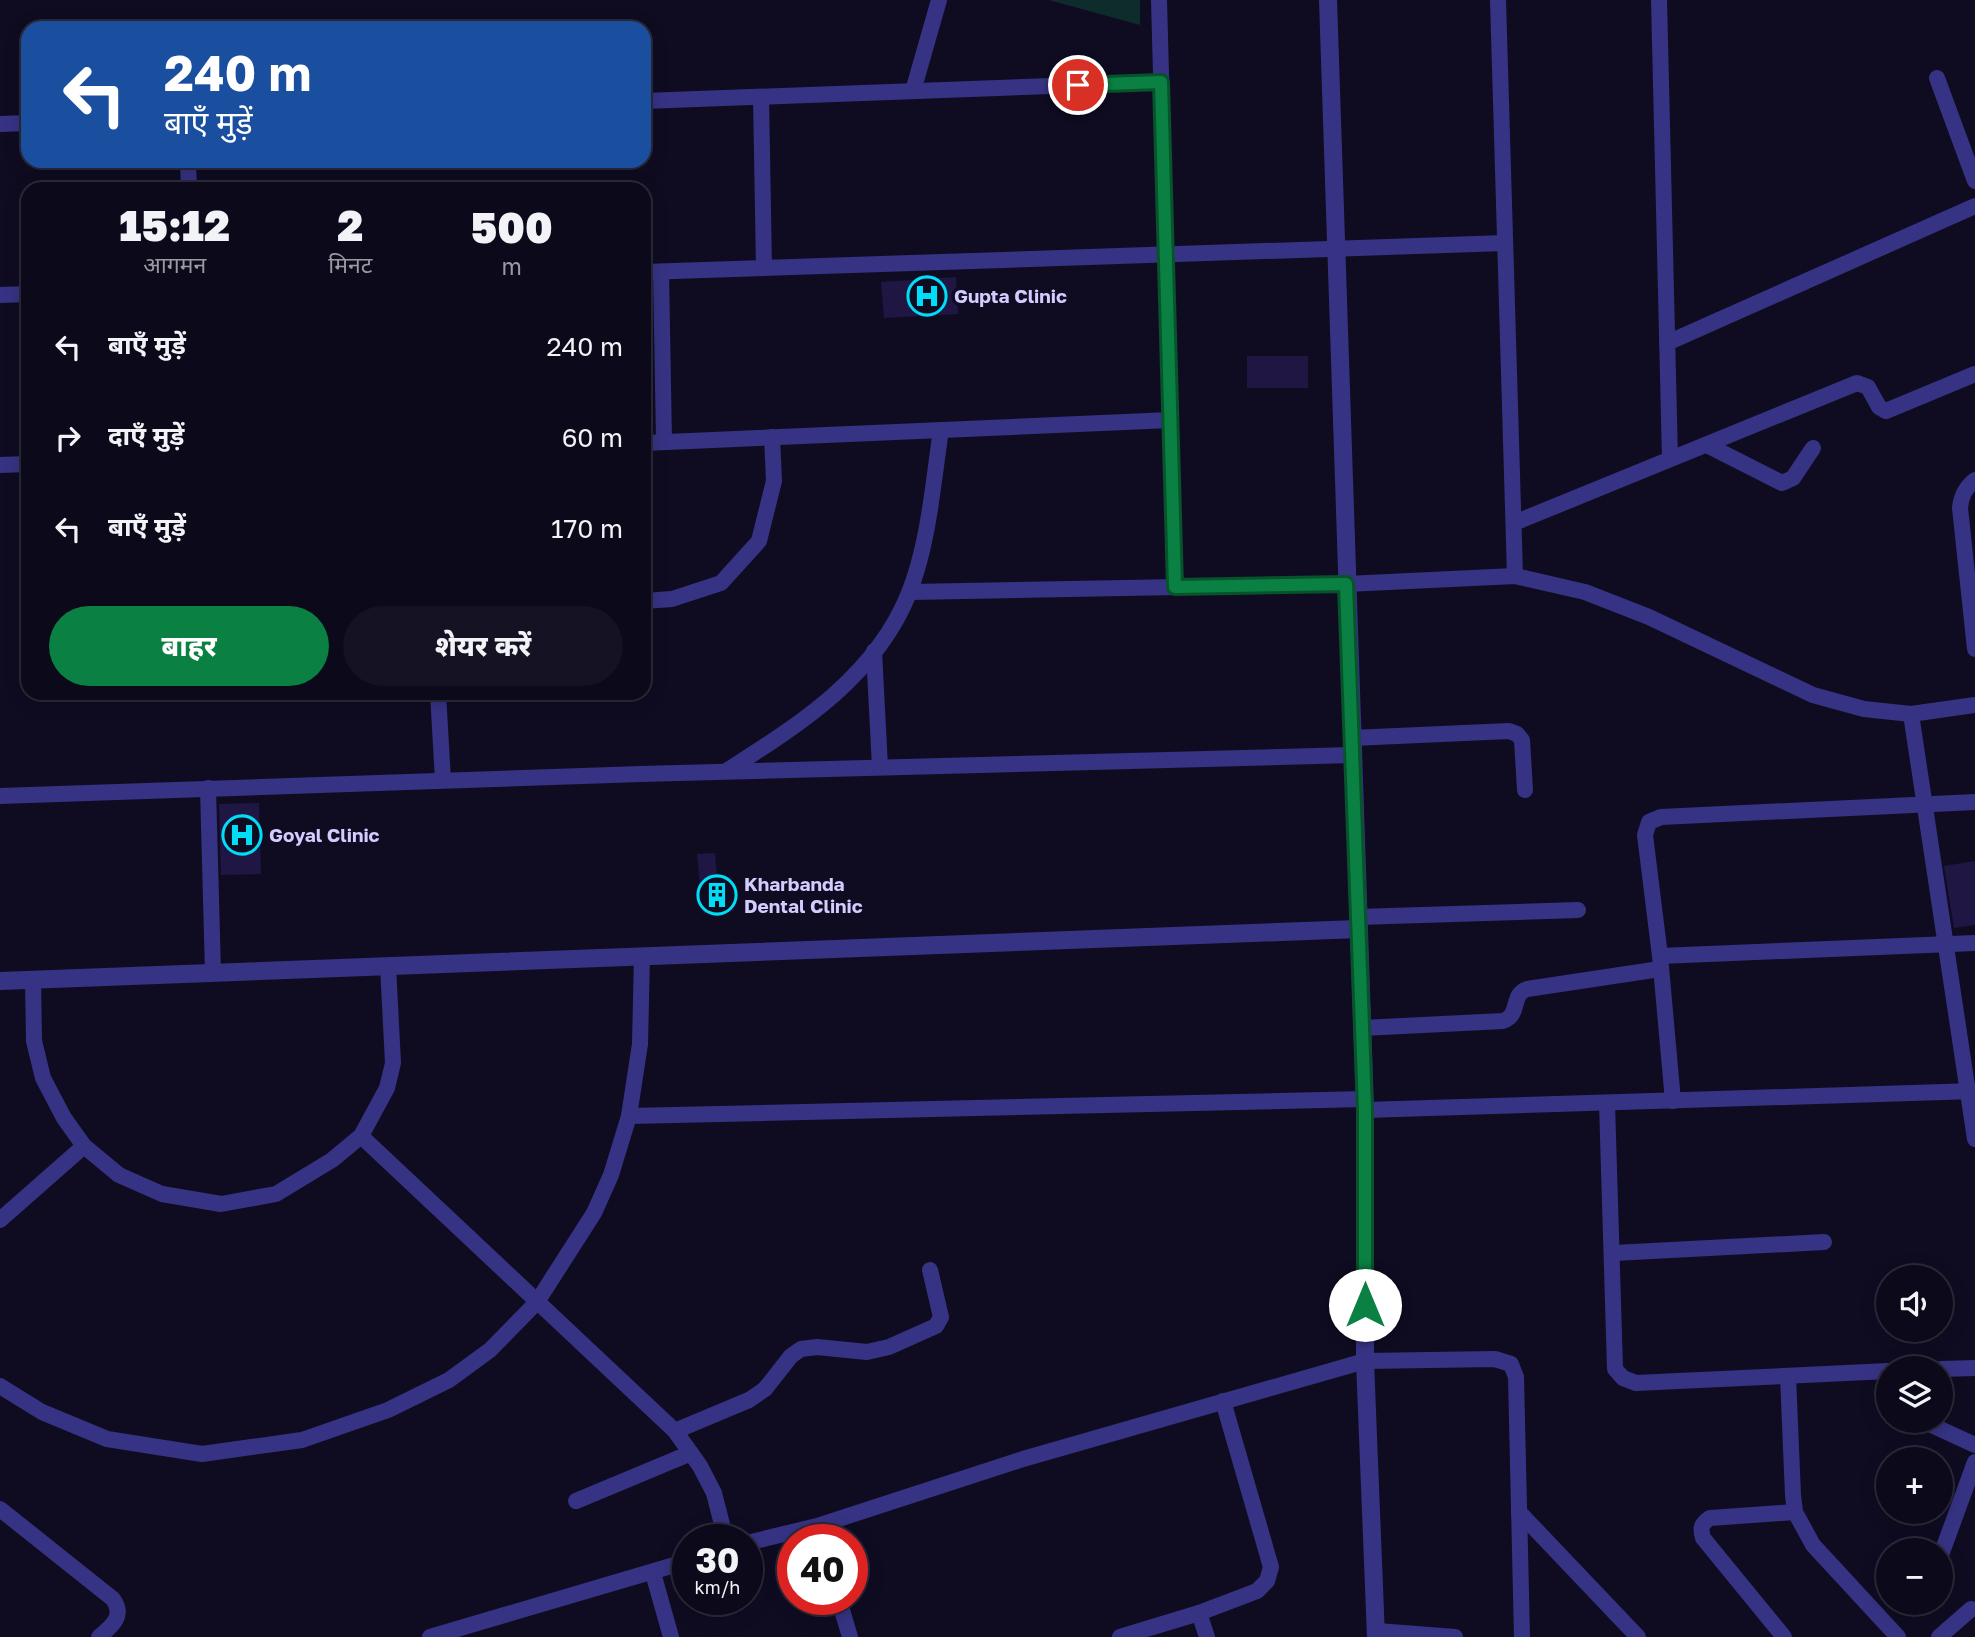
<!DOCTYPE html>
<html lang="hi">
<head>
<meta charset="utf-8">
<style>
	:root { --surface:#0b091a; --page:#141223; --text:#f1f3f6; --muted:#9a9aa2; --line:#2b2a39; --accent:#0b8043 }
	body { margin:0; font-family:"Golos Text","Noto Sans Devanagari",sans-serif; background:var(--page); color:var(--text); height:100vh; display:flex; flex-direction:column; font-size:26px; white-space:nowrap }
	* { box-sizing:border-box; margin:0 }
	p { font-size:23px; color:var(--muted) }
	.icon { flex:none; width:38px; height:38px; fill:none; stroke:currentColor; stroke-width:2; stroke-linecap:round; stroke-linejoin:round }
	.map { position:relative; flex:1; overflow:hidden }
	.drawer { position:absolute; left:21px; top:182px; width:630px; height:518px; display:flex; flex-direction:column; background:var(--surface); border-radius:21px; box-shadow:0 4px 18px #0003,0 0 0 2px var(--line) }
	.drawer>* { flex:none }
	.top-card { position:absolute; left:21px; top:21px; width:630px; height:147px; border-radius:21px; box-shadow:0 4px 18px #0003,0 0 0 2px var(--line); background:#1a4fa0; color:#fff; overflow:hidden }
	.fabs { position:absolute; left:1876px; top:1265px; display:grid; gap:14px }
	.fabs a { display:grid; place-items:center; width:77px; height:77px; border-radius:50%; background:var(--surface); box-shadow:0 4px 18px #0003,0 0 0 2px var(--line); font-size:35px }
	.speed { position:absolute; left:672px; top:1524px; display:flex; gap:14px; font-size:35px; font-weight:700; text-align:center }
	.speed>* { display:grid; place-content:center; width:91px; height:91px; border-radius:50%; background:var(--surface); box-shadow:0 4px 18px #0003,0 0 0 2px var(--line); line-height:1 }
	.speed small { font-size:18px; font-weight:400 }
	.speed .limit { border:10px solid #d22; background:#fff; color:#111 }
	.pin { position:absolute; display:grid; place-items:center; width:60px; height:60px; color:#fff; margin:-30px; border:4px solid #fff; border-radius:50%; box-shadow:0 2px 7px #0007 }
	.me { position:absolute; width:77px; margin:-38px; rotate:0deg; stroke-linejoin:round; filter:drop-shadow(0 0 5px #0008) }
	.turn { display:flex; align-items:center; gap:24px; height:147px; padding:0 28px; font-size:32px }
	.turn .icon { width:91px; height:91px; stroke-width:2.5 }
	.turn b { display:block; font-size:49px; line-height:60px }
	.eta { display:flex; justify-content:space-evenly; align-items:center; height:119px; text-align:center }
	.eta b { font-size:42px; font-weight:800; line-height:49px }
	.button { display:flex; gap:14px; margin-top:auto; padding:14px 28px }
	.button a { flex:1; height:80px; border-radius:42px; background:var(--accent); color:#fff; font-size:28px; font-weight:800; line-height:80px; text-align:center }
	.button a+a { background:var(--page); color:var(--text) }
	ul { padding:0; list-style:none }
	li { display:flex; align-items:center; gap:21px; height:91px; padding:0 28px }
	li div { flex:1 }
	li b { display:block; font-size:26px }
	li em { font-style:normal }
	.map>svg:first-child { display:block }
	.green { fill:#0e2c2b }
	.building { fill:#201644 }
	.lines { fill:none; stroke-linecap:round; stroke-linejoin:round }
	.minor { stroke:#363384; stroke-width:16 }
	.tertiary { stroke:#363384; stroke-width:18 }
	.route-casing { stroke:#07532c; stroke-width:18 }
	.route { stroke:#0b8043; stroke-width:12 }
	.labels { text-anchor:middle; stroke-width:7; stroke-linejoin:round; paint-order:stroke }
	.poi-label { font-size:19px; font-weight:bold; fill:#d2ccff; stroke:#0f0c22; text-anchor:start }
</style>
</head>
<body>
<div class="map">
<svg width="1975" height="1637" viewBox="0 0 1975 1637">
	<rect width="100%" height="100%" fill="#0f0c22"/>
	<g class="green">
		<path d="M 1049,0 L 1140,0 L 1140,25 Z"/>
		<path d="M 22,484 L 28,484 L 28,617 L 25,618 Z"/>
	</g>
	<g class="building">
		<path d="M 956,277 L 958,314 L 884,318 L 881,282 Z"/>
		<rect x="1247" y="356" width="61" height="32"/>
		<path d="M 259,803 L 261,874 L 221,875 L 219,804 Z"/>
		<path d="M 715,853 L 717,878 L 731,877 L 734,911 L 703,913 L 697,854 Z"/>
		<path d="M 1975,861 L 1975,925 L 1954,928 L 1944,866 Z"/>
	</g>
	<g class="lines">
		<g class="minor">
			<path d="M 1159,0 L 1175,587"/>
			<path d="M 1498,0 L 1515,576"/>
			<path d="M 1659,0 L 1670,459"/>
			<path d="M 1937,78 L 1975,181"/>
			<path d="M 913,91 L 939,0"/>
			<path d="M 761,97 L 764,268"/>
			<path d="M 644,101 L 1161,82"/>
			<path d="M 0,124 L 28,123"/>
			<path d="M 188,161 L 189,189"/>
			<path d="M 644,272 L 1505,243"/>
			<path d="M 661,272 L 664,442"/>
			<path d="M 0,295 L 28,294"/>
			<path d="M 1667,343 L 1975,206"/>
			<path d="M 644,443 L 1170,420"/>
			<path d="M 1707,445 L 1782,483 L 1793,478 L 1813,448"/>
			<path d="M 0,465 L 28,464"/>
			<path d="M 1975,480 C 1965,488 1961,496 1960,508 L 1975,649"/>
			<path d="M 1514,523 L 1857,383 L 1868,387 L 1879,407 L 1886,411 L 1975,374"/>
			<path d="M 910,592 L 1346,584 L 1515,576 L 1585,592 L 1649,617 L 1813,695 L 1864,709 L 1911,714 L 1975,705"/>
			<path d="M 644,601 L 672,599 L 721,583 L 759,541 L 774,481 L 772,437"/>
			<path d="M 874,651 L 880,767"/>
			<path d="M 438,693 L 443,780"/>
			<path d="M 1911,714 L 1975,1139"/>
			<path d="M 1352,738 L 1509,731 L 1517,734 L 1522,740 L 1525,790"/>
			<path d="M 728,770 C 800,724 876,676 909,593 C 929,542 933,483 941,430"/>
			<path d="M 208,788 L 213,973"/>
			<path d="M 0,796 L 641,774 L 1352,755"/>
			<path d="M 1358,917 L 1578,910"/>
			<path d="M 1660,956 L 1975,943"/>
			<path d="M 33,979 L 34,1041 L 43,1078 L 64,1118 L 84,1146 L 119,1175 L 162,1194 L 221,1204 L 276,1194 L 332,1160 L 361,1136 L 387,1088 L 393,1063 L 388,966"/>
			<path d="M 1362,1028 L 1503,1021 C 1521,1015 1510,995 1527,989 L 1660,969"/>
			<path d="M 1673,1101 L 1660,956 L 1645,835 L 1649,822 L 1661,817 L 1975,802"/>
			<path d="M 1607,1103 L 1615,1369 L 1623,1378 L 1636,1383 L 1888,1371"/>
			<path d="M 1365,1110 L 1975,1091"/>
			<path d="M 629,1116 L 1364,1099"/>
			<path d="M 361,1136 L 675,1431 L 700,1466 L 714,1493 L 726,1540"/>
			<path d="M 0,1220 L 84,1146"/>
			<path d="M 1614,1253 L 1824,1242"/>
			<path d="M 1941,1369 L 1975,1368"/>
			<path d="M 1788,1376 L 1793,1495 L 1795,1512 L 1813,1545 L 1898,1637"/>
			<path d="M 0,1386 L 42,1412 L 107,1439 L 202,1454 L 302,1440 L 388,1410 L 449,1380 L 490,1350 L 537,1302 L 594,1213 L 611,1175 L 629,1116 L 640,1044 L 642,956"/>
			<path d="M 1923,1421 L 1975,1445"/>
			<path d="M 675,1431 L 749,1400 L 765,1389 L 791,1356 L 801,1349 L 817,1347 L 867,1352 L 889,1347 L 936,1326 L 941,1317 L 930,1270"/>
			<path d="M 576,1501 L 691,1453"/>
			<path d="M 0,1509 L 113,1599 C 125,1616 112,1626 99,1637"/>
			<path d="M 1519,1512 L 1638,1637"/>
			<path d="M 747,1543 L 817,1526 L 1023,1459 L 1365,1361 L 1495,1359 L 1511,1364 L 1516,1377 L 1522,1637"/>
			<path d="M 1941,1555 L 1975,1462"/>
			<path d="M 653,1573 L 671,1637"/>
			<path d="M 839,1600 L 850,1637"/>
			<path d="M 1199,1613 L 1207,1637"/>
			<path d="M 1377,1631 L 1455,1637"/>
			<path d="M 430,1637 L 688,1561"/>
			<path d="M 1120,1637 L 1199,1613 L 1257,1591 L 1267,1581 L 1271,1567 L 1223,1401"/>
			<path d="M 1784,1637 L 1703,1538 C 1700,1528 1701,1524 1710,1518 L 1795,1512"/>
			<path d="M 1939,1637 L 1971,1609"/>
		</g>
		<g class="tertiary">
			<path d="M 1328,0 L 1365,1110 L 1365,1361 L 1376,1637"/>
			<path d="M 0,981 L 1358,929"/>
		</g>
	</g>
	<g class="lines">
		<g class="route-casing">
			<path id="route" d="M 1078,85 L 1161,82 L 1175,587 L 1346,584 L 1365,1110 L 1365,1305"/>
		</g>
		<use href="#route" class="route"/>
	</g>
	<defs>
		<g id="hospital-ring" transform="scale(2.0125)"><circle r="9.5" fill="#0f0c22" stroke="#00def7" stroke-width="1.5"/><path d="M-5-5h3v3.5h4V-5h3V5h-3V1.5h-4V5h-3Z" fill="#00def7"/></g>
		<g id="building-ring" transform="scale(2.0125)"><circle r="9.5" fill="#0f0c22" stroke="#00def7" stroke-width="1.5"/><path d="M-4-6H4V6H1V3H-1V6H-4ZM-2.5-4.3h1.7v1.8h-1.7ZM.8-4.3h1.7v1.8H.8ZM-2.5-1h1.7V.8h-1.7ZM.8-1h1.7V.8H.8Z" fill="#00def7"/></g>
	</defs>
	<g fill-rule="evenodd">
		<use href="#hospital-ring" x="927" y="296"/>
		<use href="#hospital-ring" x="242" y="835"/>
		<use href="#building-ring" x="717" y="895"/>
	</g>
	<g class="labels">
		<g class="poi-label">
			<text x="954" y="303">Gupta Clinic</text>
			<text x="269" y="842">Goyal Clinic</text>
			<text x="744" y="891">Kharbanda<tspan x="744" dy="22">Dental Clinic</tspan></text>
		</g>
	</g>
</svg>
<div class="fabs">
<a><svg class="icon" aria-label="sound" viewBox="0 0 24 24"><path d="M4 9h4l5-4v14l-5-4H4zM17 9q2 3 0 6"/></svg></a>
<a><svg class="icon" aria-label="layers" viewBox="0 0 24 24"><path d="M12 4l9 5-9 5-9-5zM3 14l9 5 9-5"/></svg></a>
<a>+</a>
<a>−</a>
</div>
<div class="speed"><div>30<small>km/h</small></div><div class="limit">40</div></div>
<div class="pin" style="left:1078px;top:85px;background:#d93025"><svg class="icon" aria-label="arrive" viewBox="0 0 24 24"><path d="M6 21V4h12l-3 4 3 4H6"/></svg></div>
<svg class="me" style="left:1365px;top:1305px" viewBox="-20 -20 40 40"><circle r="19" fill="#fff"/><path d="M0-13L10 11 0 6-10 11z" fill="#0b8043"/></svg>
<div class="top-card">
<div class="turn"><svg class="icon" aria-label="left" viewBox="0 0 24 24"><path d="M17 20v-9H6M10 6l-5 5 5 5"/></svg><div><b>240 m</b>बाएँ मुड़ें</div></div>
</div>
<section class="drawer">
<div class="eta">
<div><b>15:12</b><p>आगमन</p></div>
<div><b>2</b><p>मिनट</p></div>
<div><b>500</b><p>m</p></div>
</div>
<ul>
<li><svg class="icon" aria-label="left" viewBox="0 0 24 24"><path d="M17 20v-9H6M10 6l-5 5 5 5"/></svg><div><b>बाएँ मुड़ें</b></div><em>240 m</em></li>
<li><svg class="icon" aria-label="right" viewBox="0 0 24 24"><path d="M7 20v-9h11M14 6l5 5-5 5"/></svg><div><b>दाएँ मुड़ें</b></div><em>60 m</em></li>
<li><svg class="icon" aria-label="left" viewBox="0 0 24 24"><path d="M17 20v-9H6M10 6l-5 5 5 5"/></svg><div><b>बाएँ मुड़ें</b></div><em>170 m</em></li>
</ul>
<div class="button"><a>बाहर</a><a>शेयर करें</a></div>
</section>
</div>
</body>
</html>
